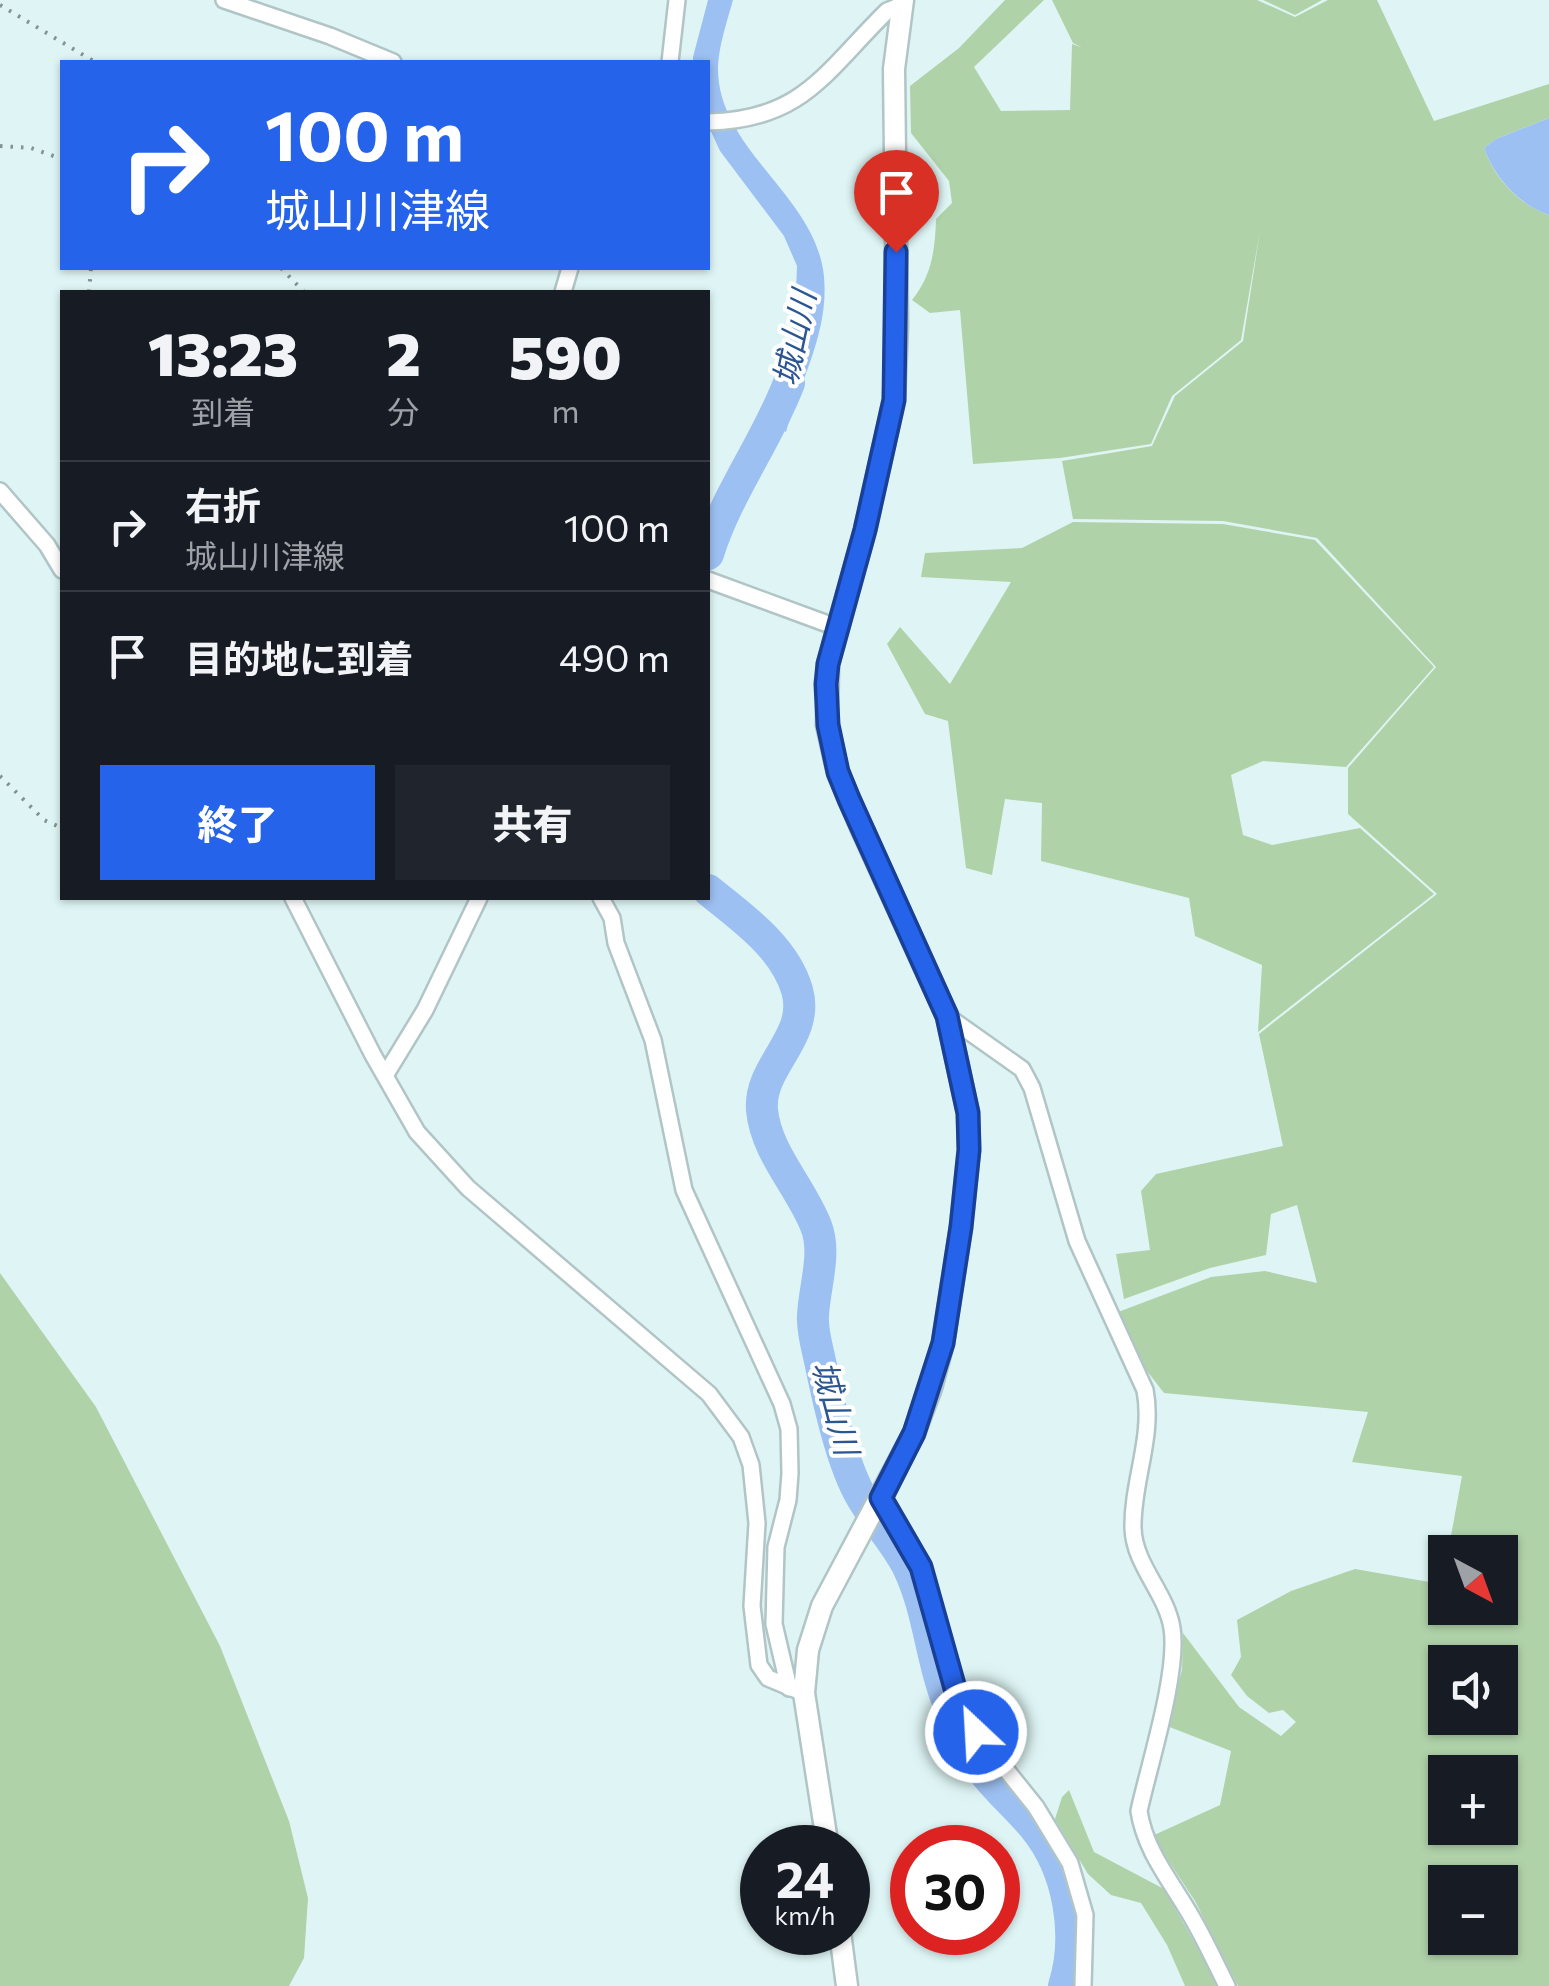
<!DOCTYPE html>
<html lang="ja">
<head>
<meta charset="utf-8">
<style>
	:root { --surface:#171b24; --page:#20242c; --text:#f1f3f6; --muted:#9ea1a6; --line:#363941; --accent:#2563eb }
	body { margin:0; font-family:Commissioner,"Noto Sans JP",sans-serif; background:var(--page); color:var(--text); height:100vh; display:flex; flex-direction:column; font-size:38px; white-space:nowrap }
	* { box-sizing:border-box; margin:0 }
	p { font-size:32px; color:var(--muted) }
	.icon { flex:none; width:55px; height:55px; fill:none; stroke:currentColor; stroke-width:2; stroke-linecap:round; stroke-linejoin:round }
	.map { position:relative; flex:1; overflow:hidden }
	.drawer { position:absolute; left:60px; top:290px; width:650px; height:610px; display:flex; flex-direction:column; background:var(--surface); border-radius:0px; box-shadow:0 2px 8px #0004 }
	.drawer>* { flex:none }
	.hud { position:absolute; left:60px; top:60px; width:650px; height:210px; border-radius:0px; box-shadow:0 2px 8px #0004; background:#2563eb; color:#fff; overflow:hidden }
	.needle { width:65px; rotate:139deg }
	.fabs { position:absolute; left:1428px; top:1535px; display:grid; gap:20px }
	.fabs a { display:grid; place-items:center; width:90px; height:90px; border-radius:0px; background:var(--surface); box-shadow:0 2px 8px #0004; font-size:50px }
	.speed { position:absolute; left:740px; top:1825px; display:flex; gap:20px; font-size:50px; font-weight:700; text-align:center }
	.speed>* { display:grid; place-content:center; width:130px; height:130px; border-radius:50%; background:var(--surface); box-shadow:0 2px 8px #0004; line-height:1 }
	.speed small { font-size:25px; font-weight:400 }
	.speed .limit { border:15px solid #d22; background:#fff; color:#111 }
	.pin { position:absolute; display:grid; place-items:center; width:85px; height:85px; color:#fff; margin:-102px -42px; border-radius:50% 50% 50% 0; rotate:-45deg; box-shadow:0 0 10px #0007 }
	.pin .icon { rotate:45deg }
	.me { position:absolute; width:110px; margin:-55px; rotate:335deg; stroke-linejoin:round; filter:drop-shadow(0 0 8px #0008) }
	.turn { display:flex; align-items:center; gap:35px; height:210px; padding:0 40px; font-size:45px }
	.turn .icon { width:130px; height:130px; stroke-width:2.5 }
	.turn b { display:block; font-size:70px; line-height:85px }
	.eta { display:flex; justify-content:space-evenly; align-items:center; height:170px; text-align:center }
	.eta b { font-size:60px; font-weight:800; line-height:70px }
	.primary-button { display:flex; gap:20px; margin-top:auto; padding:20px 40px }
	.primary-button a { flex:1; height:115px; border-radius:0px; background:var(--accent); color:#fff; font-size:40px; font-weight:800; line-height:115px; text-align:center }
	.primary-button a+a { background:var(--page); color:var(--text) }
	ul { padding:0; list-style:none }
	li { display:flex; align-items:center; gap:30px; height:130px; padding:0 40px; border-top:2px solid var(--line) }
	li div { flex:1 }
	li b { display:block; font-size:38px }
	li em { font-style:normal }
	.map>svg:first-child { display:block }
	.green { fill:#b0d2a9; fill-rule:evenodd }
	.water { fill:#9dc0f2 }
	.lines { fill:none; stroke-linecap:round; stroke-linejoin:round }
	.river { stroke:#9dc0f2; stroke-width:32 }
	.street-casing { stroke:#b1c5c6; stroke-width:20 }
	.secondary-casing { stroke:#b1c5c6; stroke-width:25 }
	.path { stroke:#839292; stroke-width:4; stroke-dasharray:2.5 8; stroke-linecap:butt }
	.street { stroke:#fff; stroke-width:15 }
	.secondary { stroke:#fff; stroke-width:20 }
	.route-casing { stroke:#184099; stroke-width:25 }
	.route { stroke:#2563eb; stroke-width:18 }
	.labels { text-anchor:middle; stroke-width:8; stroke-linejoin:round; paint-order:stroke }
	.water-label { font-size:32px; font-style:italic; fill:#2b5692; stroke:#fff }
</style>
</head>
<body>
<div class="map">
<svg width="1549" height="1986" viewBox="0 0 1549 1986">
	<rect width="100%" height="100%" fill="#dff5f5"/>
	<g class="green">
		<path d="M 1005,0 L 1044,0 L 974,67 L 1001,111 L 1070,110 L 1072,44 L 1081,47 L 1073,43 L 1052,0 L 1257,0 L 1295,17 L 1328,0 L 1377,0 L 1434,121 L 1549,84 L 1549,118 L 1496,139 L 1484,148 C 1494,178 1519,205 1549,215 L 1549,1986 L 1238,1986 L 1195,1901 L 1152,1836 L 1220,1805 L 1231,1751 L 1167,1726 L 1182,1670 L 1183,1633 L 1239,1707 L 1281,1736 L 1296,1722 L 1283,1710 L 1269,1713 L 1247,1696 L 1231,1675 L 1241,1657 L 1237,1620 L 1291,1591 L 1355,1569 L 1441,1584 L 1445,1567 L 1445,1608 L 1500,1608 L 1500,1552 L 1448,1552 L 1462,1476 L 1352,1462 L 1368,1412 L 1164,1393 L 1140,1362 L 1118,1312 L 1211,1277 L 1265,1271 L 1317,1283 L 1297,1205 L 1271,1214 L 1266,1255 L 1210,1268 L 1124,1299 L 1116,1254 L 1150,1250 L 1141,1191 L 1156,1174 L 1283,1146 L 1259,1034 L 1437,894 L 1348,814 L 1348,768 L 1436,667 L 1317,538 L 1223,521 L 1073,519 L 1062,461 L 1152,446 L 1175,396 L 1243,341 L 1260,231 L 1241,340 L 1172,396 L 1151,444 L 1060,458 L 973,464 L 960,310 L 930,313 L 912,300 C 932,275 935,250 936,219 L 952,203 L 949,181 L 911,133 L 910,86 L 959,48 ZM 1445,1662 L 1500,1662 L 1500,1718 L 1445,1718 ZM 1445,1772 L 1500,1772 L 1500,1828 L 1445,1828 ZM 1445,1882 L 1500,1882 L 1500,1938 L 1445,1938 Z"/>
		<path d="M 1263,0 L 1322,0 L 1295,15 Z"/>
		<path d="M 1073,522 L 1223,524 L 1315,540 L 1434,667 L 1346,767 L 1263,761 L 1231,775 L 1243,835 L 1272,845 L 1360,828 L 1434,894 L 1258,1032 L 1262,965 L 1195,936 L 1189,898 L 1041,861 L 1042,803 L 1005,799 L 992,875 L 966,868 L 948,721 L 925,714 L 887,644 L 900,627 L 950,684 L 1011,582 L 921,577 L 925,553 L 1022,548 Z"/>
		<path d="M 0,1273 L 96,1407 L 220,1646 L 289,1821 L 308,1898 L 304,1958 L 289,1986 L 0,1986 Z"/>
		<path d="M 1069,1790 L 1094,1852 L 1164,1889 L 1210,1970 L 1216,1986 L 1185,1986 L 1167,1945 L 1141,1903 L 1111,1895 L 1088,1874 L 1055,1819 L 1062,1797 Z"/>
	</g>
	<g class="water">
		<path d="M 708,0 L 733,0 C 727,22 719,44 718,67 C 717,148 810,192 823,269 C 832,328 801,377 786,432 L 761,418 L 778,381 L 795,318 L 797,266 L 784,236 L 720,151 L 708,125 L 708,62 L 693,62 L 693,57 Z"/>
		<path d="M 1549,118 L 1549,215 C 1519,205 1494,177 1484,148 L 1496,139 Z"/>
	</g>
	<g class="lines">
		<g class="river">
			<path d="M 708,554 C 727,493 766,443 789,383"/>
			<path d="M 708,890 C 741,917 784,946 797,990 C 811,1037 758,1066 762,1110 C 766,1153 801,1187 816,1226 C 827,1253 814,1288 813,1316 C 812,1330 817,1347 820,1361 C 828,1400 842,1465 862,1498 C 876,1522 896,1543 908,1567 C 930,1612 931,1666 952,1712 C 959,1728 965,1745 975,1760 C 991,1785 1016,1805 1035,1828 C 1069,1870 1080,1935 1064,1986"/>
		</g>
		<g class="street-casing">
			<g id="street">
				<path d="M 224,0 L 330,36 L 393,62"/>
				<path d="M 670,62 L 677,0"/>
				<path d="M 708,122 C 803,120 825,72 887,11 L 902,5"/>
				<path d="M 563,292 L 570,268"/>
				<path d="M 0,491 L 47,545 L 62,570"/>
				<path d="M 708,580 L 825,623"/>
				<path d="M 293,898 L 373,1055 L 417,1132 L 468,1188 L 709,1394 L 741,1437 L 751,1465 L 757,1523 L 752,1606 L 759,1665 L 768,1678 L 804,1693"/>
				<path d="M 601,898 L 612,918 L 616,943 L 653,1040 L 684,1190 L 782,1404 L 789,1429 L 790,1473 L 788,1500 L 776,1547 L 774,1624 L 789,1688"/>
				<path d="M 947,1016 L 1022,1069 L 1032,1088 L 1077,1241 L 1145,1390 C 1154,1437 1132,1482 1133,1528 C 1134,1565 1166,1592 1172,1628 C 1179,1672 1149,1765 1139,1811 C 1145,1851 1171,1881 1191,1916 C 1204,1938 1215,1962 1227,1986"/>
				<path d="M 386,1074 L 425,1010 L 479,898"/>
				<path d="M 881,1499 L 921,1567 L 958,1699 L 976,1732 L 1036,1807 L 1070,1863 L 1085,1915 L 1083,1986"/>
			</g>
		</g>
		<g class="secondary-casing">
			<g id="secondary">
				<path d="M 828,1848 L 804,1693 L 808,1650 L 822,1606 L 914,1433 L 931,1388 L 943,1343 L 961,1227 L 969,1149 L 968,1113 L 947,1016 L 860,825 L 838,773 L 827,725 L 828,664 L 865,530 L 894,400 L 897,325 L 894,69 L 903,0"/>
				<path d="M 840,1932 L 847,1986"/>
			</g>
		</g>
		<g class="path">
			<path d="M 0,5 L 95,62"/>
			<path d="M 0,146 L 31,148 L 62,159"/>
			<path d="M 281,268 L 304,292"/>
			<path d="M 89,292 L 91,268"/>
			<path d="M 0,776 L 44,820 L 62,828"/>
		</g>
		<use href="#street" class="street"/>
		<use href="#secondary" class="secondary"/>
	</g>
	<g class="lines">
		<g class="route-casing">
			<path id="route" d="M 896,252 L 894,400 L 865,530 L 828,664 L 826,684 L 828,725 L 838,772 L 849,799 L 947,1016 L 968,1113 L 969,1150 L 961,1227 L 943,1343 L 914,1433 L 881,1498 L 921,1567 L 958,1699 L 976,1732"/>
		</g>
		<use href="#route" class="route"/>
	</g>
	<g class="labels">
		<g class="water-label">
			<text transform="translate(795 338) rotate(-78)" y="11">城山川</text>
			<text transform="translate(835 1408) rotate(75)" y="11">城山川</text>
		</g>
	</g>
</svg>
<div class="fabs">
<a><svg class="needle" viewBox="-14 -14 28 28"><path d="M0-13l5 13h-10z" fill="#e53935"/><path d="M0 13l5-13h-10z" fill="#9ea1a6"/></svg></a>
<a><svg class="icon" aria-label="sound" viewBox="0 0 24 24"><path d="M4 9h4l5-4v14l-5-4H4zM17 9q2 3 0 6"/></svg></a>
<a>+</a>
<a>−</a>
</div>
<div class="speed"><div>24<small>km/h</small></div><div class="limit">30</div></div>
<div class="pin" style="left:896px;top:252px;background:#d93025"><svg class="icon" aria-label="arrive" viewBox="0 0 24 24"><path d="M6 21V4h12l-3 4 3 4H6"/></svg></div>
<svg class="me" style="left:976px;top:1732px" viewBox="-20 -20 40 40"><circle r="17" fill="#2563eb" stroke="#fff" stroke-width="3"/><path d="M0-11L8 9 0 5-8 9z" fill="#fff"/></svg>
<div class="hud">
<div class="turn"><svg class="icon" aria-label="right" viewBox="0 0 24 24"><path d="M7 20v-9h11M14 6l5 5-5 5"/></svg><div><b>100 m</b>城山川津線</div></div>
</div>
<section class="drawer">
<div class="eta">
<div><b>13:23</b><p>到着</p></div>
<div><b>2</b><p>分</p></div>
<div><b>590</b><p>m</p></div>
</div>
<ul>
<li><svg class="icon" aria-label="right" viewBox="0 0 24 24"><path d="M7 20v-9h11M14 6l5 5-5 5"/></svg><div><b>右折</b><p>城山川津線</p></div><em>100 m</em></li>
<li><svg class="icon" aria-label="arrive" viewBox="0 0 24 24"><path d="M6 21V4h12l-3 4 3 4H6"/></svg><div><b>目的地に到着</b></div><em>490 m</em></li>
</ul>
<div class="primary-button"><a>終了</a><a>共有</a></div>
</section>
</div>
</body>
</html>
